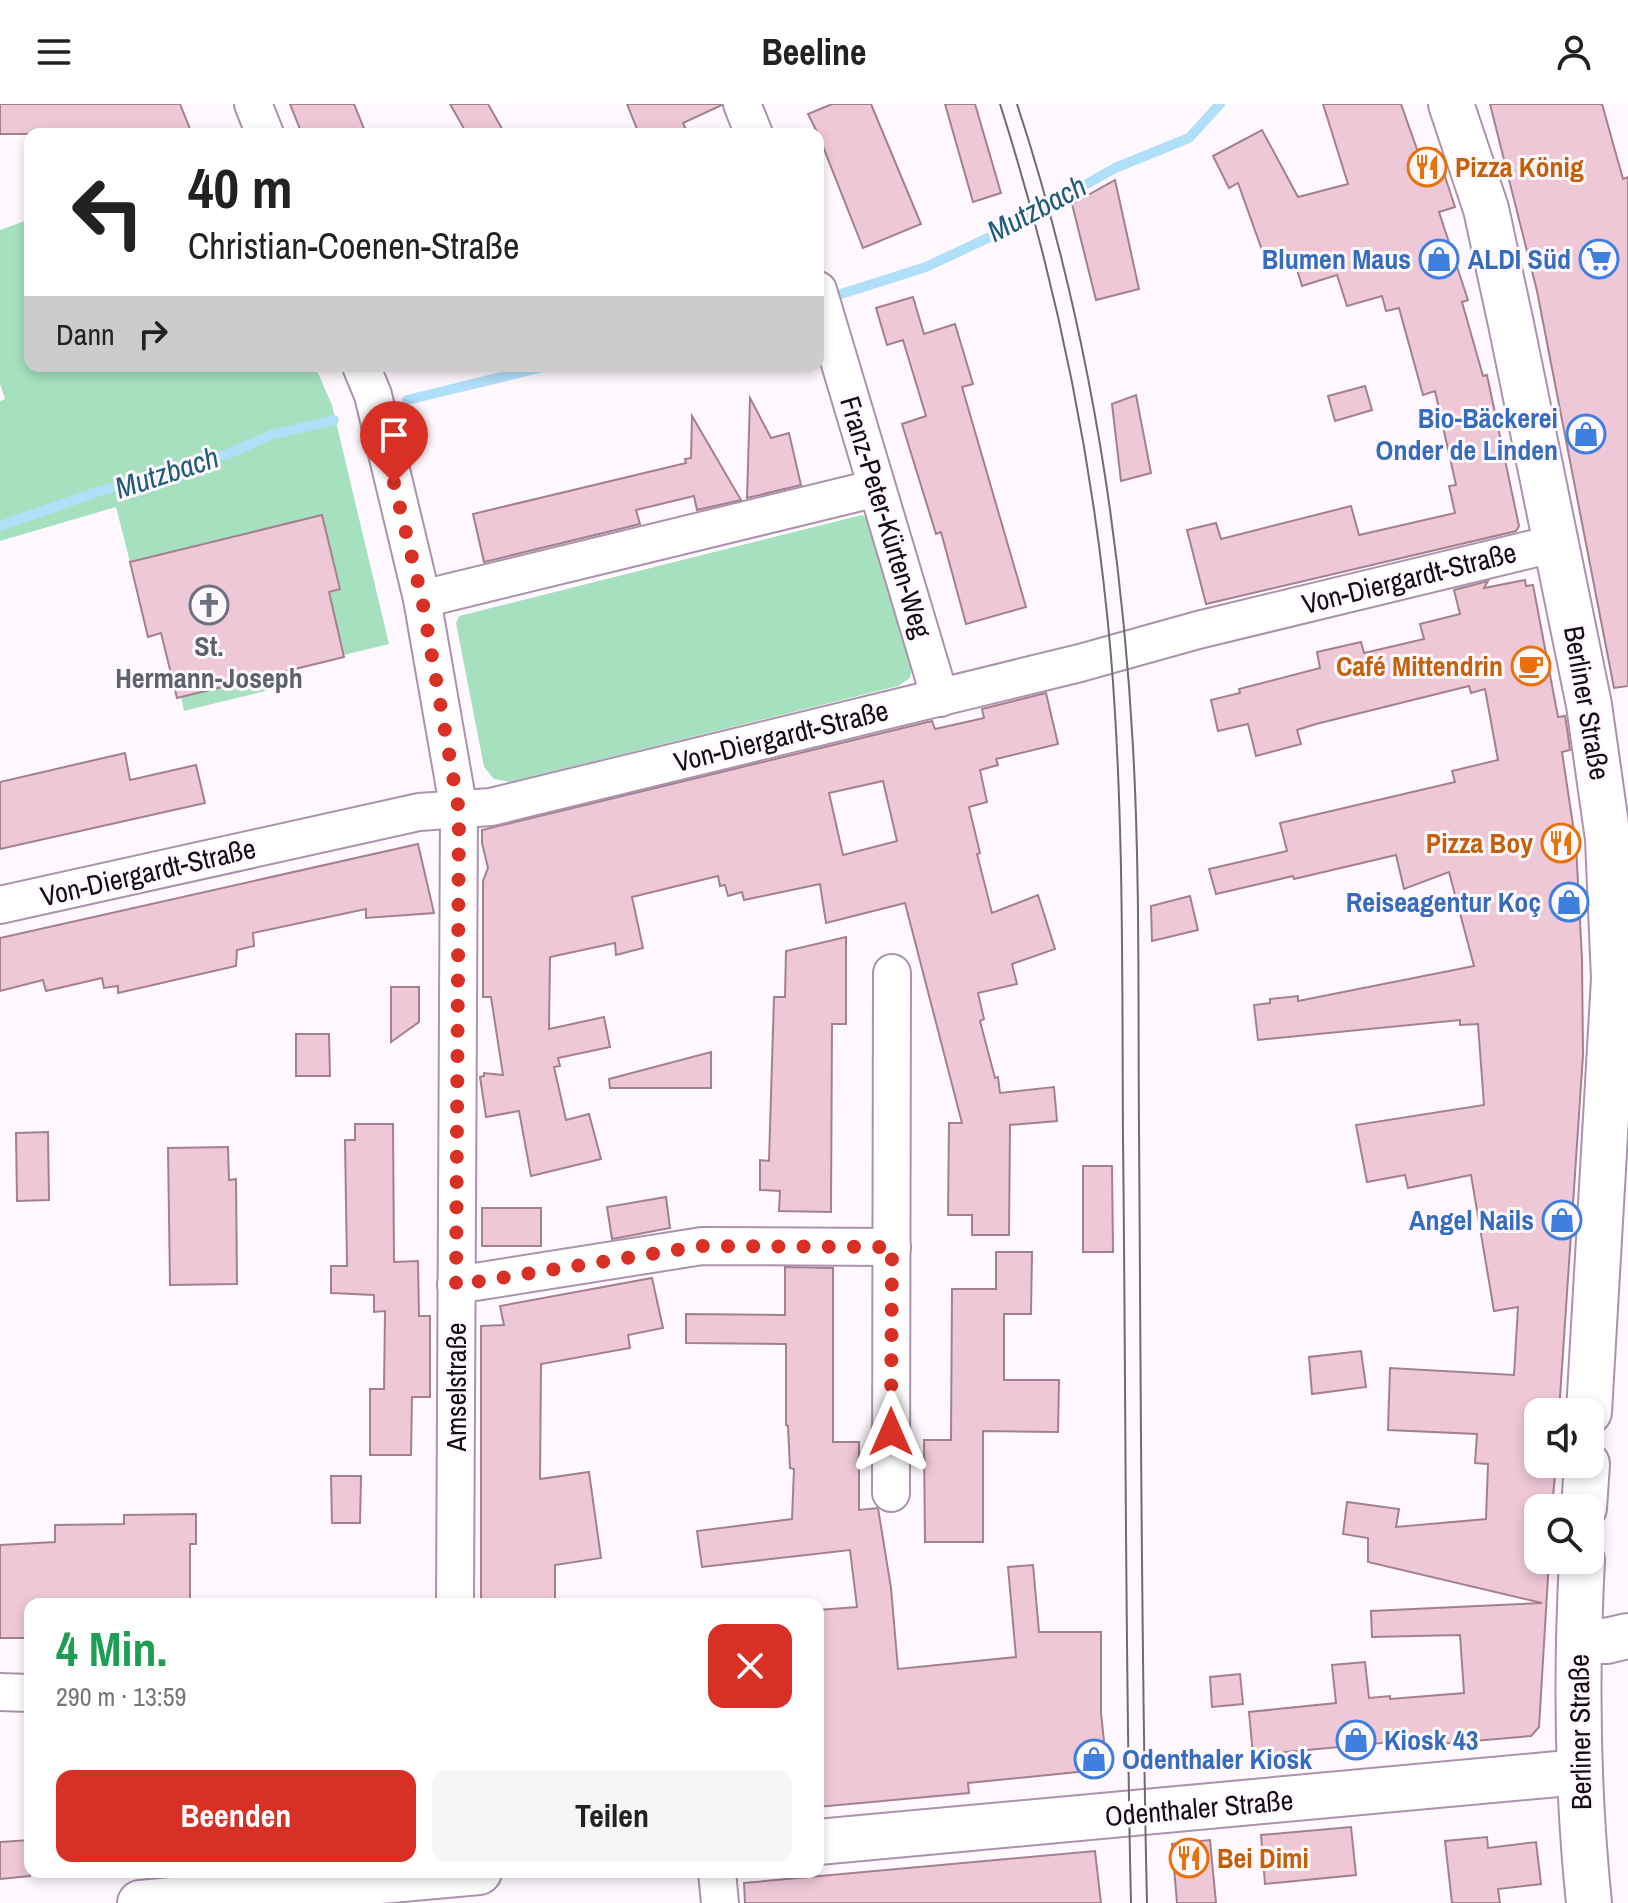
<!DOCTYPE html>
<html lang="de">
<head>
<meta charset="utf-8">
<style>
	:root { --surface:#fff; --page:#f6f6f6; --text:#222; --muted:#767676; --accent:#d93025 }
	body { margin:0; font-family:"Archivo Narrow",sans-serif; background:var(--page); color:var(--text); height:100vh; display:flex; flex-direction:column; font-size:30px; white-space:nowrap }
	* { box-sizing:border-box; margin:0 }
	p { font-size:26px; color:var(--muted) }
	.icon { flex:none; width:44px; height:44px; fill:none; stroke:currentColor; stroke-width:2; stroke-linecap:round; stroke-linejoin:round }
	.map { position:relative; flex:1; overflow:hidden }
	.drawer { position:absolute; left:24px; top:1494px; width:800px; height:280px; display:flex; flex-direction:column; background:var(--surface); border-radius:16px; box-shadow:0 4px 12px #0003 }
	.drawer>* { flex:none }
	.hud { position:absolute; left:24px; top:24px; width:800px; height:244px; border-radius:16px; box-shadow:0 4px 12px #0003; background:#fff; color:var(--text); overflow:hidden }
	.tools { position:absolute; left:1524px; top:1294px; display:grid; gap:16px }
	.tools a { display:grid; place-items:center; width:80px; height:80px; border-radius:16px; background:var(--surface); box-shadow:0 4px 12px #0003; font-size:40px }
	.pin { position:absolute; display:grid; place-items:center; width:68px; height:68px; color:#fff; margin:-82px -34px; border-radius:50% 50% 50% 0; rotate:-45deg; box-shadow:0 0 8px #0007 }
	.pin .icon { rotate:45deg }
	.me { position:absolute; width:88px; margin:-44px; rotate:0deg; stroke-linejoin:round; filter:drop-shadow(0 0 6px #0008) }
	.turn { display:flex; align-items:center; gap:28px; height:168px; padding:0 32px; font-size:36px }
	.turn .icon { width:104px; height:104px; stroke-width:2.5 }
	.turn b { display:block; font-size:56px; line-height:68px }
	.then { display:flex; align-items:center; height:76px; padding:0 32px; background:#0003; gap:16px; font-size:30px }
	.round { display:grid; place-items:center; flex:none; width:84px; height:84px; border-radius:16px; background:var(--page) }
	.headline { display:flex; align-items:center; justify-content:space-between; height:136px; padding:0 32px }
	h1 { font-size:48px; font-weight:700; line-height:60px; color:#1e9e55 }
	.action { display:flex; gap:16px; margin-top:auto; padding:16px 32px }
	.action a { flex:1; height:92px; border-radius:16px; background:var(--accent); color:#fff; font-size:32px; font-weight:700; line-height:92px; text-align:center }
	.action a+a { background:var(--page); color:var(--text) }
	header { display:flex; justify-content:space-between; align-items:center; height:104px; padding:0 32px; background:var(--surface); font-size:36px; font-weight:700 }
	.map>svg:first-child { display:block }
	.green { fill:#a5e1bf }
	.lines { fill:none; stroke-linecap:round; stroke-linejoin:round }
	.stream { stroke:#b0dff9; stroke-width:10 }
	.building { fill:#efc8d8; stroke:#a4808f; stroke-width:2; fill-rule:evenodd }
	.street-casing { stroke:#ac92ad; stroke-width:40 }
	.secondary-casing { stroke:#ac92ad; stroke-width:48 }
	.street { stroke:#fff; stroke-width:36 }
	.secondary { stroke:#fff; stroke-width:44 }
	.tram { stroke:#716a71; stroke-width:2 }
	.route { stroke:#d93025; stroke-width:14; stroke-dasharray:0 25.2 }
	.labels { text-anchor:middle; stroke-width:6; stroke-linejoin:round; paint-order:stroke }
	.food-label { font-size:28px; font-weight:bold; fill:#c56008; stroke:#fff9ff; text-anchor:start }
	.shop-label { font-size:28px; font-weight:bold; fill:#366cbe; stroke:#fff9ff; text-anchor:end }
	.street-label { font-size:28px; fill:#150c15; stroke:#fff9ff }
	.worship-label { font-size:28px; font-weight:bold; fill:#5b616d; stroke:#fff9ff }
	.water-label { font-size:30px; font-style:italic; fill:#1e5d7b; stroke:#fff9ff }
</style>
</head>
<body>
<header><svg class="icon" aria-label="menu" viewBox="0 0 24 24"><path d="M4 6h16M4 12h16M4 18h16"/></svg>Beeline<svg class="icon" aria-label="person" viewBox="0 0 24 24"><circle cx="12" cy="8" r="4"/><path d="M4 21q1-7 8-7t8 7"/></svg></header>
<div class="map">
<svg width="1628" height="1799" viewBox="0 0 1628 1799">
	<rect width="100%" height="100%" fill="#fff9ff"/>
	<g class="green">
		<path d="M 30,115 L 30,262 L 315,262 L 332,301 L 389,540 L 344,551 L 329,489 L 341,485 L 322,411 L 130,458 L 116,403 L 0,437 L 0,297 L 5,295 L 0,280 L 0,126 Z"/>
		<path d="M 862,411 L 868,415 L 913,559 L 910,574 L 898,582 L 510,678 L 494,675 L 484,663 L 456,519 L 459,512 Z"/>
		<path d="M 278,569 L 281,583 L 184,607 L 181,593 Z"/>
	</g>
	<g class="lines">
		<g class="stream">
			<path d="M 841,190 L 926,163 L 1007,125 L 1115,64 L 1189,34 L 1220,0"/>
			<path d="M 407,296 L 547,262"/>
			<path d="M 0,422 L 97,388 L 228,350 L 271,331 L 334,316"/>
		</g>
	</g>
	<g class="building">
		<path d="M 0,0 L 180,0 L 192,30 L 0,30 Z"/>
		<path d="M 290,0 L 354,0 L 366,30 L 302,30 Z"/>
		<path d="M 450,0 L 488,0 L 505,30 L 467,30 Z"/>
		<path d="M 627,0 L 721,0 L 722,1 L 683,19 L 688,30 L 639,30 Z"/>
		<path d="M 832,0 L 871,0 L 921,120 L 863,144 L 818,30 L 808,10 Z"/>
		<path d="M 945,0 L 975,0 L 1001,89 L 973,98 Z"/>
		<path d="M 1323,0 L 1401,0 L 1419,51 L 1436,45 L 1455,103 L 1439,108 L 1468,196 L 1462,198 L 1483,272 L 1487,271 L 1519,422 L 1516,427 L 1206,500 L 1187,426 L 1216,419 L 1221,435 L 1351,402 L 1359,431 L 1455,409 L 1449,382 L 1456,381 L 1435,287 L 1423,291 L 1399,204 L 1386,207 L 1382,192 L 1347,202 L 1337,171 L 1302,182 L 1294,156 L 1268,163 L 1238,79 L 1229,84 L 1213,52 L 1262,26 L 1298,93 L 1348,80 Z"/>
		<path d="M 1490,0 L 1602,0 L 1623,75 L 1628,73 L 1628,582 L 1614,584 L 1537,187 Z"/>
		<path d="M 1115,76 L 1139,185 L 1096,196 L 1072,100 Z"/>
		<path d="M 913,193 L 924,230 L 955,220 L 973,280 L 962,283 L 1026,503 L 966,520 L 941,428 L 936,430 L 902,320 L 926,312 L 903,236 L 887,241 L 876,204 Z"/>
		<path d="M 1365,282 L 1372,306 L 1335,317 L 1328,292 Z"/>
		<path d="M 1136,291 L 1151,369 L 1121,377 L 1112,300 Z"/>
		<path d="M 750,294 L 771,334 L 789,329 L 801,381 L 747,394 Z"/>
		<path d="M 692,312 L 741,396 L 697,406 L 694,392 L 636,406 L 640,420 L 484,458 L 473,410 L 686,359 L 685,355 L 691,354 Z"/>
		<path d="M 322,411 L 340,485 L 329,488 L 344,553 L 177,594 L 161,529 L 148,533 L 130,458 Z"/>
		<path d="M 1525,476 L 1526,482 L 1533,481 L 1558,613 L 1565,612 L 1567,624 L 1570,646 L 1562,648 L 1576,741 L 1582,855 L 1583,951 L 1559,1308 L 1538,1308 L 1538,1360 L 1556,1360 L 1553,1393 L 1538,1395 L 1538,1456 L 1549,1456 L 1539,1623 L 1531,1632 L 1439,1640 L 1427,1639 L 1427,1637 L 1413,1638 L 1413,1636 L 1253,1651 L 1249,1608 L 1336,1599 L 1332,1561 L 1365,1558 L 1369,1594 L 1390,1592 L 1390,1595 L 1464,1589 L 1460,1531 L 1372,1533 L 1371,1507 L 1542,1499 L 1368,1458 L 1368,1434 L 1343,1430 L 1347,1398 L 1399,1405 L 1396,1423 L 1486,1415 L 1488,1360 L 1475,1359 L 1477,1330 L 1388,1326 L 1390,1264 L 1514,1271 L 1518,1203 L 1494,1207 L 1471,1071 L 1408,1084 L 1405,1071 L 1367,1078 L 1356,1021 L 1484,1001 L 1478,920 L 1460,921 L 1460,916 L 1258,936 L 1254,901 L 1270,899 L 1270,895 L 1298,892 L 1298,897 L 1474,862 L 1449,768 L 1404,785 L 1396,751 L 1294,775 L 1293,772 L 1216,790 L 1209,765 L 1287,747 L 1280,719 L 1455,678 L 1452,667 L 1498,656 L 1485,585 L 1471,589 L 1469,582 L 1316,620 L 1297,626 L 1301,640 L 1256,652 L 1248,620 L 1218,627 L 1211,596 L 1240,589 L 1239,585 L 1320,564 L 1317,548 L 1361,538 L 1364,549 L 1424,535 L 1420,520 L 1460,510 L 1454,486 L 1488,477 L 1484,484 Z"/>
		<path d="M 1046,589 L 1058,640 L 996,655 L 998,661 L 980,666 L 987,698 L 969,703 L 980,749 L 977,750 L 992,809 L 1038,791 L 1055,845 L 1012,860 L 1017,880 L 978,889 L 984,915 L 980,917 L 995,974 L 998,973 L 1000,989 L 1054,983 L 1057,1017 L 1010,1021 L 1009,1131 L 972,1131 L 972,1111 L 948,1111 L 949,1019 L 962,1019 L 905,799 L 826,819 L 820,780 L 744,796 L 742,788 L 728,792 L 725,781 L 720,782 L 718,772 L 632,793 L 643,844 L 616,851 L 615,839 L 550,853 L 549,925 L 604,913 L 610,943 L 558,954 L 560,962 L 554,963 L 566,1016 L 589,1010 L 601,1055 L 531,1072 L 519,1007 L 486,1013 L 480,973 L 484,972 L 484,969 L 503,971 L 491,893 L 483,893 L 483,777 L 488,764 L 482,739 L 482,726 L 932,617 L 935,625 L 984,614 L 982,605 ZM 883,677 L 897,737 L 843,751 L 829,689 Z"/>
		<path d="M 125,649 L 130,676 L 196,661 L 205,699 L 0,745 L 0,678 Z"/>
		<path d="M 418,740 L 434,809 L 366,814 L 366,805 L 253,829 L 254,842 L 237,846 L 236,862 L 118,889 L 118,882 L 104,884 L 102,874 L 46,887 L 43,876 L 0,887 L 0,834 Z"/>
		<path d="M 1190,792 L 1198,826 L 1152,837 L 1151,802 Z"/>
		<path d="M 846,833 L 846,920 L 832,920 L 831,1108 L 779,1107 L 780,1087 L 760,1086 L 760,1056 L 769,1057 L 774,893 L 785,893 L 786,847 Z"/>
		<path d="M 391,883 L 419,883 L 419,918 L 391,938 Z"/>
		<path d="M 296,930 L 329,930 L 330,972 L 296,972 Z"/>
		<path d="M 711,948 L 711,984 L 610,984 L 609,975 Z"/>
		<path d="M 355,1020 L 393,1020 L 394,1158 L 418,1157 L 419,1212 L 430,1212 L 430,1293 L 412,1293 L 411,1351 L 370,1351 L 370,1285 L 384,1285 L 385,1207 L 374,1208 L 374,1191 L 331,1189 L 331,1162 L 347,1162 L 345,1036 L 355,1036 Z"/>
		<path d="M 48,1028 L 49,1096 L 17,1097 L 16,1029 Z"/>
		<path d="M 228,1043 L 229,1076 L 236,1075 L 237,1180 L 170,1181 L 168,1044 Z"/>
		<path d="M 1083,1062 L 1112,1062 L 1113,1148 L 1083,1148 Z"/>
		<path d="M 666,1093 L 670,1124 L 612,1135 L 607,1103 Z"/>
		<rect x="482" y="1104" width="59" height="38"/>
		<path d="M 996,1148 L 1032,1148 L 1031,1210 L 1004,1210 L 1004,1276 L 1059,1276 L 1058,1328 L 983,1327 L 983,1438 L 925,1438 L 924,1336 L 951,1336 L 952,1185 L 996,1185 Z"/>
		<path d="M 785,1163 L 833,1164 L 833,1338 L 859,1338 L 859,1406 L 878,1404 L 891,1484 L 898,1565 L 1016,1553 L 1008,1463 L 1033,1461 L 1039,1528 L 1101,1528 L 1101,1609 L 1107,1665 L 968,1679 L 969,1689 L 818,1703 L 818,1506 L 857,1503 L 850,1446 L 702,1463 L 697,1427 L 792,1415 L 794,1365 L 790,1364 L 788,1322 L 786,1321 L 786,1240 L 686,1239 L 686,1210 L 785,1211 Z"/>
		<path d="M 652,1174 L 663,1224 L 628,1231 L 630,1244 L 541,1260 L 540,1375 L 589,1368 L 601,1454 L 555,1461 L 555,1500 L 481,1500 L 481,1222 L 504,1221 L 500,1202 Z"/>
		<path d="M 1361,1247 L 1366,1283 L 1312,1290 L 1309,1253 Z"/>
		<path d="M 331,1372 L 361,1372 L 360,1419 L 332,1419 Z"/>
		<path d="M 196,1410 L 196,1440 L 190,1440 L 190,1500 L 30,1500 L 30,1534 L 0,1534 L 0,1441 L 55,1438 L 55,1421 L 124,1420 L 124,1411 Z"/>
		<path d="M 1240,1570 L 1243,1600 L 1212,1603 L 1210,1573 Z"/>
		<path d="M 1351,1723 L 1356,1771 L 1265,1780 L 1261,1731 Z"/>
		<path d="M 1487,1733 L 1488,1744 L 1536,1738 L 1541,1780 L 1498,1785 L 1500,1799 L 1452,1799 L 1445,1737 Z"/>
		<path d="M 30,1736 L 30,1772 L 0,1775 L 0,1738 Z"/>
		<path d="M 1210,1736 L 1216,1799 L 1177,1799 L 1172,1740 Z"/>
		<path d="M 1095,1747 L 1101,1799 L 745,1799 L 744,1779 Z"/>
	</g>
	<g class="lines">
		<g class="street-casing">
			<g id="street">
				<path d="M 253,0 L 265,30"/>
				<path d="M 742,0 L 754,30"/>
				<path d="M 818,186 L 940,594"/>
				<path d="M 361,262 L 373,291 L 422,495 L 459,707 L 455,1500"/>
				<path d="M 422,495 L 877,384"/>
				<path d="M 0,801 L 419,708 L 491,703 L 1080,559 L 1198,526 L 1557,439"/>
				<path d="M 456,1181 L 702,1142 L 892,1143"/>
				<path d="M 891,1389 L 892,869"/>
				<path d="M 0,1588 L 30,1589"/>
				<path d="M 717,1768 L 720,1799"/>
			</g>
		</g>
		<g class="secondary-casing">
			<g id="secondary">
				<path d="M 1451,0 L 1486,105 L 1511,220 L 1589,601 L 1608,735 L 1614,875 L 1589,1308"/>
				<path d="M 1584,1404 L 1587,1360"/>
				<path d="M 1582,1456 C 1576,1571 1577,1684 1589,1799"/>
				<path d="M 1579,1536 L 1606,1537 L 1628,1532"/>
				<path d="M 818,1738 L 1579,1668"/>
				<path d="M 140,1799 L 479,1768"/>
			</g>
		</g>
		<use href="#street" class="street"/>
		<use href="#secondary" class="secondary"/>
		<g class="tram">
			<path d="M 1000,0 C 1057,179 1095,365 1111,552 C 1124,713 1122,874 1123,1034 C 1126,1289 1125,1544 1131,1799"/>
			<path d="M 1017,0 C 1085,207 1121,426 1133,643 C 1140,770 1138,898 1139,1025 C 1141,1283 1141,1541 1147,1799"/>
		</g>
	</g>
	<g class="lines">
		<path class="route" d="M 394,379 L 422,495 L 459,707 L 456,1181 L 702,1142 L 892,1143 L 891,1328"/>
	</g>
	<defs>
		<g id="restaurant-ring" transform="scale(2)"><circle r="9.5" fill="#fff9ff" stroke="#e8710a" stroke-width="1.5"/><path d="M-5-6h1v4h1v-4h1v4h1v-4h1v5L-1.5 .5V6h-2V.5L-5-1ZM5-6V6H3V1.5H1.5Q1.5-4 5-6Z" fill="#e8710a"/></g>
		<g id="shop-ring" transform="scale(2)"><circle r="9.5" fill="#fff9ff" stroke="#3f7fe0" stroke-width="1.5"/><path d="M-5-2.5h2.3a2.7 3.5 0 0 1 5.4 0H5L5.5 6h-11ZM-1.5-2.5h3a1.5 2.3 0 0 0-3 0Z" fill="#3f7fe0"/></g>
		<g id="supermarket-ring" transform="scale(2)"><circle r="9.5" fill="#fff9ff" stroke="#3f7fe0" stroke-width="1.5"/><path d="M-6-5.5h2.5l.6 2H6L4.5 2H-2.5L-4.4-4H-6ZM-1.5 3.2a1.3 1.3 0 1 0 .1 0ZM3 3.2a1.3 1.3 0 1 0 .1 0Z" fill="#3f7fe0"/></g>
		<g id="church-ring" transform="scale(2)"><circle r="9.5" fill="#fff9ff" stroke="#6b7280" stroke-width="1.5"/><path d="M-1.2-6h2.4v3.5h3.3v2.4h-3.3V6h-2.4V-.1h-3.3v-2.4h3.3Z" fill="#6b7280"/></g>
		<g id="cafe-ring" transform="scale(2)"><circle r="9.5" fill="#fff9ff" stroke="#e8710a" stroke-width="1.5"/><path d="M-5.5-4.5H6V0H3Q3 3.5 0 3.5H-2.5Q-5.5 3.5-5.5 0ZM3-3.2v2h1.7v-2ZM-6 4.5H4V6H-6Z" fill="#e8710a"/></g>
	</defs>
	<g fill-rule="evenodd">
		<use href="#restaurant-ring" x="1427" y="63"/>
		<use href="#shop-ring" x="1439" y="155"/>
		<use href="#supermarket-ring" x="1599" y="155"/>
		<use href="#shop-ring" x="1586" y="330"/>
		<use href="#church-ring" x="209" y="501"/>
		<use href="#cafe-ring" x="1531" y="562"/>
		<use href="#restaurant-ring" x="1561" y="739"/>
		<use href="#shop-ring" x="1569" y="798"/>
		<use href="#shop-ring" x="1562" y="1116"/>
		<use href="#shop-ring" x="1356" y="1636"/>
		<use href="#shop-ring" x="1094" y="1655"/>
		<use href="#restaurant-ring" x="1189" y="1754"/>
	</g>
	<g class="labels">
		<g class="food-label">
			<text x="1455" y="73">Pizza König</text>
			<text x="1503" y="572" text-anchor="end">Café Mittendrin</text>
			<text x="1533" y="749" text-anchor="end">Pizza Boy</text>
			<text x="1217" y="1764">Bei Dimi</text>
		</g>
		<g class="shop-label">
			<text x="1411" y="165">Blumen Maus</text>
			<text x="1571" y="165">ALDI Süd</text>
			<text x="1558" y="324">Bio-Bäckerei<tspan x="1558" dy="32">Onder de Linden</tspan></text>
			<text x="1541" y="808">Reiseagentur Koç</text>
			<text x="1534" y="1126">Angel Nails</text>
			<text x="1384" y="1646" text-anchor="start">Kiosk 43</text>
			<text x="1122" y="1665" text-anchor="start">Odenthaler Kiosk</text>
		</g>
		<g class="street-label">
			<text transform="translate(886 413) rotate(73)" y="10">Franz-Peter-Kürten-Weg</text>
			<text transform="translate(1409 474) rotate(-14)" y="10">Von-Diergardt-Straße</text>
			<text transform="translate(1587 599) rotate(80)" y="10">Berliner Straße</text>
			<text transform="translate(781 632) rotate(-14)" y="10">Von-Diergardt-Straße</text>
			<text transform="translate(148 768) rotate(-13)" y="10">Von-Diergardt-Straße</text>
			<text transform="translate(456 1283) rotate(-90)" y="10">Amselstraße</text>
			<text transform="translate(1580 1628) rotate(-91)" y="10">Berliner Straße</text>
			<text transform="translate(1199 1704) rotate(-5)" y="10">Odenthaler Straße</text>
		</g>
		<g class="worship-label">
			<text x="209" y="552">St.<tspan x="209" dy="32">Hermann-Joseph</tspan></text>
		</g>
		<g class="water-label">
			<text transform="translate(1037 105) rotate(-28)" y="10">Mutzbach</text>
			<text transform="translate(167 369) rotate(-18)" y="10">Mutzbach</text>
		</g>
	</g>
</svg>
<div class="tools">
<a><svg class="icon" aria-label="sound" viewBox="0 0 24 24"><path d="M4 9h4l5-4v14l-5-4H4zM17 9q2 3 0 6"/></svg></a>
<a><svg class="icon" aria-label="search" viewBox="0 0 24 24"><circle cx="10" cy="10" r="6"/><path d="M15 15l6 6"/></svg></a>
</div>
<div class="pin" style="left:394px;top:379px;background:#d93025"><svg class="icon" aria-label="arrive" viewBox="0 0 24 24"><path d="M6 21V4h12l-3 4 3 4H6"/></svg></div>
<svg class="me" style="left:891px;top:1328px" viewBox="-20 -20 40 40"><path d="M0-17L14 15 0 8-14 15z" fill="#d93025" stroke="#fff" stroke-width="4"/></svg>
<div class="hud">
<div class="turn"><svg class="icon" aria-label="left" viewBox="0 0 24 24"><path d="M17 20v-9H6M10 6l-5 5 5 5"/></svg><div><b>40 m</b>Christian-Coenen-Straße</div></div>
<div class="then">Dann<svg class="icon" aria-label="right" viewBox="0 0 24 24"><path d="M7 20v-9h11M14 6l5 5-5 5"/></svg></div>
</div>
<section class="drawer">
<div class="headline"><div><h1>4 Min.</h1><p>290 m · 13:59</p></div><a class="round" style="background:#d93025;color:#fff"><svg class="icon" aria-label="close" viewBox="0 0 24 24"><path d="M6 6l12 12M18 6L6 18"/></svg></a></div>
<div class="action"><a>Beenden</a><a>Teilen</a></div>
</section>
</div>
</body>
</html>
